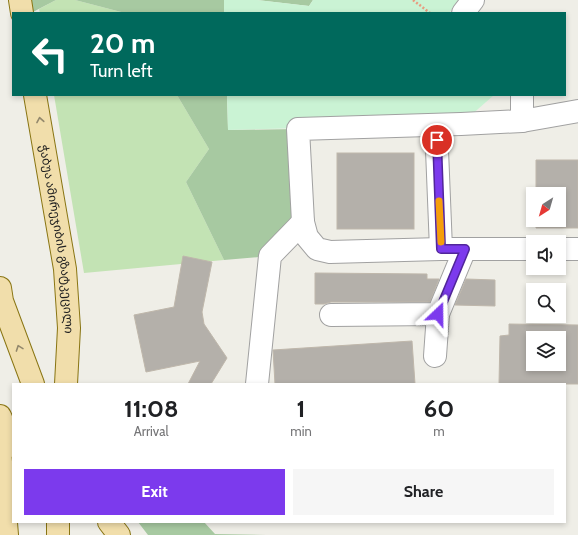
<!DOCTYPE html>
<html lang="en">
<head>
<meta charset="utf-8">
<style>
	:root { --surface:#fff; --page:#f6f6f6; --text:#202124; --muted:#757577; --accent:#7c3aed }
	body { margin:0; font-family:Cabin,"Noto Sans Georgian",sans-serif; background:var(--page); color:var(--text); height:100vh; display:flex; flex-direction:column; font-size:15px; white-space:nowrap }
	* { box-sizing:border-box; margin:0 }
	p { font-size:13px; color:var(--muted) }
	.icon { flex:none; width:22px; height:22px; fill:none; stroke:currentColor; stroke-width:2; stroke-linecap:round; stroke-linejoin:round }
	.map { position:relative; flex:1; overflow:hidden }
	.side { position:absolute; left:12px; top:383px; width:554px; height:140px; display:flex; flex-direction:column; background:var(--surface); border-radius:0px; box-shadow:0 2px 6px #0003 }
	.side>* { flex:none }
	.hud { position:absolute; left:12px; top:12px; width:554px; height:84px; border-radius:0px; box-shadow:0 2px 6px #0003; background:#00695c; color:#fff; overflow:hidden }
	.needle { width:26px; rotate:217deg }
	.buttons { position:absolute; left:526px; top:187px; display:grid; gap:8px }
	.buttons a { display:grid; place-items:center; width:40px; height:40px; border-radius:0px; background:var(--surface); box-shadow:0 2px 6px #0003; font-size:20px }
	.pin { position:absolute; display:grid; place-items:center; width:34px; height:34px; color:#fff; margin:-17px; border:2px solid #fff; border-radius:50%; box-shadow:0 1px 4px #0007 }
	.me { position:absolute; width:44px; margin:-22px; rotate:23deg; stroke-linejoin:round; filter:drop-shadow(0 0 3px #0008) }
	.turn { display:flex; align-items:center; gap:14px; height:84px; padding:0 12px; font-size:18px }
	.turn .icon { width:52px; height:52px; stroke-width:2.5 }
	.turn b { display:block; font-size:28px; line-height:34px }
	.eta { display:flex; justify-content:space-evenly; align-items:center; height:68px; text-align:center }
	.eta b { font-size:24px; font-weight:800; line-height:28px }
	.button { display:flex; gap:8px; margin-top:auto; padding:8px 12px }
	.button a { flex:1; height:46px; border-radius:0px; background:var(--accent); color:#fff; font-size:16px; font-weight:800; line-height:46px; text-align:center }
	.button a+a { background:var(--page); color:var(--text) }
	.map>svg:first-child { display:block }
	.grass { fill:#c3e3b4 }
	.forest { fill:#a7c9a1 }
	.park { fill:#caf3d4 }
	.building { fill:#b4b0aa; stroke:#bfb7ab; fill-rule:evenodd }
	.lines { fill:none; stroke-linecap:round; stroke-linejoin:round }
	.minor-casing { stroke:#a1a1a1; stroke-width:24 }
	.major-casing { stroke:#897513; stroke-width:24 }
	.path { stroke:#e99b7f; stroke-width:2.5; stroke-dasharray:2 2; stroke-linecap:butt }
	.minor { stroke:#fff; stroke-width:22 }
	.major { stroke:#f1deab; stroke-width:22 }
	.major-bridge-casing { stroke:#897513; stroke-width:24; stroke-linecap:butt }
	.major-bridge { stroke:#f1deab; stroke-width:22 }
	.oneway { stroke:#93886c }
	.route-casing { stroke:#51269a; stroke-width:10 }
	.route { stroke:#7c3aed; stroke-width:7 }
	.slow { stroke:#f59e0b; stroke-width:7 }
	.labels { text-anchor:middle; stroke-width:3; stroke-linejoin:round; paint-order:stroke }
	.street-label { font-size:12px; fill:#202020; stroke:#fff }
</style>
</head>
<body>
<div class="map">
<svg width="578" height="535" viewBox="0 0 578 535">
	<rect width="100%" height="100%" fill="#efeee7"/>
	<g class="grass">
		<path d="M 56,0 L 75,0 L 125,13 L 40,13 L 39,9 Z"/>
		<path d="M 54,95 L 177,95 L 209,149 L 186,182 L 224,260 L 84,273 Z"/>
	</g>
	<g class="forest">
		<path d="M 20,0 L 56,0 L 31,13 Z"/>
		<path d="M 75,0 L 224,0 L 224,13 L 125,13 Z"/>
		<path d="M 257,0 L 313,0 L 309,6 Z"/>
		<path d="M 177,95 L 227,95 L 228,130 L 298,129 L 303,222 L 270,256 L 224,260 L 186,182 L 209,149 Z"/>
		<path d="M 138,522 L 204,522 L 215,534 L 266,535 L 148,535 Z"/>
	</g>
	<g class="park">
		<path d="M 224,0 L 257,0 L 309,6 L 313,0 L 458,0 L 449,13 L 224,13 Z"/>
		<path d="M 227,95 L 494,95 L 461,124 L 228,130 Z"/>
	</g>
	<g class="building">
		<rect x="337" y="153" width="77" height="76"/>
		<path d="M 536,160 L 578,160 L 578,228 L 536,228 L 536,220 L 559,220 L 559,194 L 536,194 Z"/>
		<path d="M 183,256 L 212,262 L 202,312 L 204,324 L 227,358 L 211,384 L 188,384 L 200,361 L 146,372 L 134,315 L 174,307 Z"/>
		<path d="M 315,273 L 427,274 L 427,279 L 439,279 L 430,302 L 331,302 L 324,304 L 315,304 Z"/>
		<path d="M 466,279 L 495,280 L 495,306 L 455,305 Z"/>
		<path d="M 509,324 L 578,325 L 578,384 L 499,384 L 500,336 L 509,335 ZM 533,338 L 559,338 L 559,364 L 533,364 Z"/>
		<path d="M 412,341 L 415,384 L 275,384 L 273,350 Z"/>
	</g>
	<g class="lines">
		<g class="minor-casing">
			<g id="minor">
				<path d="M 463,13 L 473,0"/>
				<path d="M 522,95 L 522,121"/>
				<path d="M 436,125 L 441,249"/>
				<path d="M 533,249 L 441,249 L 330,252 L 317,249 L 307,237 L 303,222 L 298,129 L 461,124 L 522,121 L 578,111"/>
				<path d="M 559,249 L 578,249"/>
				<path d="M 331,315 L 438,314 L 465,249"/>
				<path d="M 435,356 L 438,314"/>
				<path d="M 257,384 L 270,256 L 303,222"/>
			</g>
		</g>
		<g class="major-casing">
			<g id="major">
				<path d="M 20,0 L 22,13"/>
				<path id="s1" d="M 35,95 L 65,269 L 69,328 L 66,384"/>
				<path d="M 0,288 L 2,301 L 33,384"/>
				<path d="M 0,416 L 13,446"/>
				<path d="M 0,450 L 7,535"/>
				<path d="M 109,522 L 119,535"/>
			</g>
		</g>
		<path class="path" d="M 413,0 L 430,13"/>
		<use href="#minor" class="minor"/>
		<use href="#major" class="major"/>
		<g class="major-bridge-casing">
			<path id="major-bridge" d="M 58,535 L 58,522"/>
		</g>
		<use href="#major-bridge" class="major-bridge"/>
	</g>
	<defs><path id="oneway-chevron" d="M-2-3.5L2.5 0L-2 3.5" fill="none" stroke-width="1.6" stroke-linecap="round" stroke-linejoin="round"/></defs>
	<g class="oneway">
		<use href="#oneway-chevron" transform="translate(40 120) rotate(-100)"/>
		<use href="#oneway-chevron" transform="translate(19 348) rotate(-110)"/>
	</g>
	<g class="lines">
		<g class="route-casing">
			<path id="route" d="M 437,140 L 441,249 L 465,249 L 438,314"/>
		</g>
		<use href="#route" class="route"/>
		<path class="slow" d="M 439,201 L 441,242"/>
	</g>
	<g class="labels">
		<g class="street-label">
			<text dy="4" stroke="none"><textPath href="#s1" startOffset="146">ჭაბუა ამირეჯიბის გზატკეცილი</textPath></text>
		</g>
	</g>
</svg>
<div class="buttons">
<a><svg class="needle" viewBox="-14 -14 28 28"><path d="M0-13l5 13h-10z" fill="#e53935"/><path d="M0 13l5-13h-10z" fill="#757577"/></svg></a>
<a><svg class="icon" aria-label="sound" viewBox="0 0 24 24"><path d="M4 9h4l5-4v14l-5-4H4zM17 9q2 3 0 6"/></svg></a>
<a><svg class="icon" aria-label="search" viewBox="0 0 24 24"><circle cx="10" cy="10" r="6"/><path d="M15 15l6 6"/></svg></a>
<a><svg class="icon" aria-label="layers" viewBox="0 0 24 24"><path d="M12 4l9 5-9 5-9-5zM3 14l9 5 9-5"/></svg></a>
</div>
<div class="pin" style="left:437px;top:140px;background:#d93025"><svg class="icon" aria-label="arrive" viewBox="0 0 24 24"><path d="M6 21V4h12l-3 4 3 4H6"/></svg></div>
<svg class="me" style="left:438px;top:314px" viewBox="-20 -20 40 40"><path d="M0-17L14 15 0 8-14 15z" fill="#7c3aed" stroke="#fff" stroke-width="4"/></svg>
<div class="hud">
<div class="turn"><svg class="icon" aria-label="left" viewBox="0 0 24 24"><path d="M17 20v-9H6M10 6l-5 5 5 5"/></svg><div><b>20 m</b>Turn left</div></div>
</div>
<section class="side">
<div class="eta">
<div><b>11:08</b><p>Arrival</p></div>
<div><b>1</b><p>min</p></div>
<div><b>60</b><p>m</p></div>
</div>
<div class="button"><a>Exit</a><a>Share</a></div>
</section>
</div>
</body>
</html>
